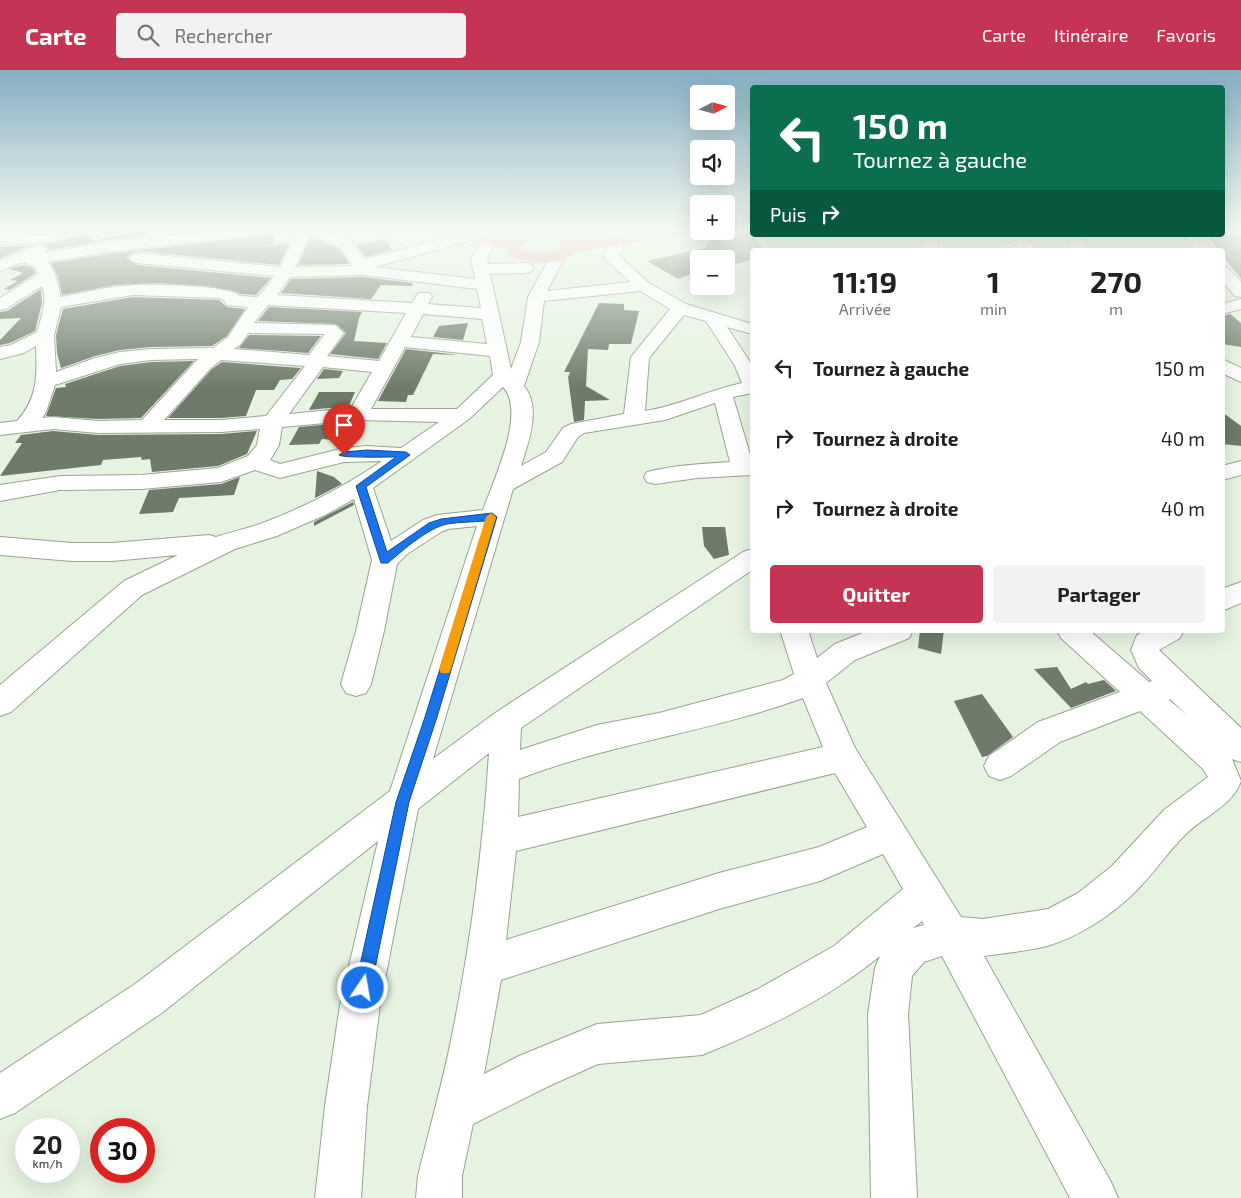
<!DOCTYPE html>
<html lang="fr">
<head>
<meta charset="utf-8">
<style>
	:root { --surface:#fff; --page:#f2f2f2; --text:#222; --muted:#767676; --accent:#c53553 }
	body { margin:0; font-family:"Exo 2",sans-serif; background:var(--page); color:var(--text); height:100vh; display:flex; flex-direction:column; font-size:19px; white-space:nowrap }
	* { box-sizing:border-box; margin:0 }
	p { font-size:16px; color:var(--muted) }
	.icon { flex:none; width:28px; height:28px; fill:none; stroke:currentColor; stroke-width:2; stroke-linecap:round; stroke-linejoin:round }
	.map { position:relative; flex:1; overflow:hidden }
	.sheet { position:absolute; left:750px; top:178px; width:475px; height:385px; display:flex; flex-direction:column; background:var(--surface); border-radius:5px; box-shadow:0 5px 20px #0002 }
	.sheet>* { flex:none }
	.guide { position:absolute; left:750px; top:15px; width:475px; height:152px; border-radius:5px; box-shadow:0 5px 20px #0002; background:#0b6e4f; color:#fff; overflow:hidden }
	.needle { width:32px; rotate:84deg }
	.fabs { position:absolute; left:690px; top:15px; display:grid; gap:10px }
	.fabs a { display:grid; place-items:center; width:45px; height:45px; border-radius:5px; background:var(--surface); box-shadow:0 5px 20px #0002; font-size:25px }
	.speed { position:absolute; left:15px; top:1048px; display:flex; gap:10px; font-size:25px; font-weight:700; text-align:center }
	.speed>* { display:grid; place-content:center; width:65px; height:65px; border-radius:50%; background:var(--surface); box-shadow:0 5px 20px #0002; line-height:1 }
	.speed small { font-size:12px; font-weight:400 }
	.speed .limit { border:8px solid #d22; background:#fff; color:#111 }
	.pin { position:absolute; display:grid; place-items:center; width:42px; height:42px; color:#fff; margin:-51px -21px; border-radius:50% 50% 50% 0; rotate:-45deg; box-shadow:0 0 5px #0007 }
	.pin .icon { rotate:45deg }
	.me { position:absolute; width:55px; margin:-28px; rotate:12deg; stroke-linejoin:round; filter:drop-shadow(0 0 4px #0008) }
	.turn { display:flex; align-items:center; gap:18px; height:105px; padding:0 20px; font-size:22px }
	.turn .icon { width:65px; height:65px; stroke-width:2.5 }
	.turn b { display:block; font-size:35px; line-height:42px }
	.then { display:flex; align-items:center; height:48px; padding:0 20px; background:#0003; gap:10px; font-size:19px }
	.eta { display:flex; justify-content:space-evenly; align-items:center; height:85px; text-align:center }
	.eta b { font-size:30px; font-weight:700; line-height:35px }
	.primary-button { display:flex; gap:10px; margin-top:auto; padding:10px 20px }
	.primary-button a { flex:1; height:58px; border-radius:5px; background:var(--accent); color:#fff; font-size:20px; font-weight:700; line-height:58px; text-align:center }
	.primary-button a+a { background:var(--page); color:var(--text) }
	ul { padding:0; list-style:none }
	li { display:flex; align-items:center; gap:15px; height:70px; padding:0 20px }
	li div { flex:1 }
	li b { display:block; font-size:19px }
	li em { font-style:normal }
	header { display:flex; align-items:center; gap:30px; box-sizing:border-box; height:70px; padding:0 25px; background:var(--accent); color:#fff }
	header strong { font-size:24px }
	nav { display:flex; gap:28px; margin-inline-start:auto; font-size:18px }
	.search { width:350px; height:45px; background:var(--page); display:flex; align-items:center; gap:12px; box-sizing:border-box; padding:0 18px; border-radius:5px; color:var(--muted); font-size:19px }
	.map>svg:first-child { display:block }
	.building { fill:#6e7a6a }
	.lines { fill:none; stroke-linecap:round; stroke-linejoin:round }
	.minor-casing { stroke:#98a493; stroke-width:2 }
	.major-casing { stroke:#d8d9d8; stroke-width:2 }
	.minor { fill:#fff; fill-rule:evenodd }
	.major { fill:#f1a4af; fill-rule:evenodd }
	.route { fill:#1a73e8; stroke:#114b97 }
	.slow { fill:#f59e0b }
</style>
</head>
<body>
<header>
<strong>Carte</strong>
<div class="search"><svg class="icon" aria-label="search" viewBox="0 0 24 24"><circle cx="10" cy="10" r="6"/><path d="M15 15l6 6"/></svg>Rechercher</div>
<nav><a>Carte</a><a>Itinéraire</a><a>Favoris</a></nav>
</header>
<div class="map">
<svg width="1241" height="1128" viewBox="0 0 1241 1128">
	<rect width="100%" height="100%" fill="#e6f3e1"/>
	<g class="building">
		<path d="M 137,161 L 148,161 L 149,166 L 153,165 L 115,169 L 49,180 L 46,174 L 89,164 L 93,171 Z"/>
		<path d="M 752,163 L 763,180 L 752,180 L 752,190 L 726,196 L 726,189 L 699,189 L 699,201 L 678,209 L 647,191 L 705,178 L 710,169 L 731,164 Z"/>
		<path d="M 277,164 L 271,176 L 290,172 L 279,195 L 137,181 L 131,184 L 127,188 L 137,195 L 271,208 L 256,225 L 241,224 L 234,221 L 207,216 L 156,213 L 115,215 L 62,225 L 58,207 L 51,193 L 115,183 Z"/>
		<path d="M 1207,165 L 1241,165 L 1241,209 L 1222,185 L 1222,180 L 1218,180 Z"/>
		<path d="M 313,168 L 340,179 L 349,194 L 298,195 L 310,169 Z"/>
		<path d="M 385,169 L 392,180 L 365,187 L 357,175 Z"/>
		<path d="M 31,175 L 0,188 L 0,177 Z"/>
		<path d="M 23,195 L 31,197 L 36,203 L 9,220 L 4,219 L 18,211 L 10,210 L 23,203 L 9,199 Z"/>
		<path d="M 363,207 L 412,213 L 413,216 L 381,215 L 371,229 L 281,223 L 291,209 Z"/>
		<path d="M 41,219 L 42,233 L 35,261 L 10,273 L 0,275 L 0,270 L 21,248 L 0,249 L 0,242 L 7,241 Z"/>
		<path d="M 133,227 L 219,230 L 227,237 L 245,239 L 227,266 L 212,276 L 151,277 L 120,280 L 95,286 L 61,298 L 57,283 L 56,265 L 63,239 Z"/>
		<path d="M 599,233 L 624,234 L 624,240 L 639,241 L 631,274 L 609,274 L 608,280 L 588,279 L 586,316 L 610,330 L 585,331 L 584,350 L 574,352 L 568,307 L 570,302 L 564,302 Z"/>
		<path d="M 269,237 L 362,242 L 359,248 L 354,271 L 387,273 L 378,289 L 330,284 L 346,263 L 336,254 L 258,251 Z"/>
		<path d="M 1230,244 L 1241,253 L 1241,277 L 1222,274 L 1222,246 Z"/>
		<path d="M 468,253 L 463,270 L 433,267 L 439,256 Z"/>
		<path d="M 249,265 L 321,266 L 308,283 L 239,278 Z"/>
		<path d="M 406,279 L 459,285 L 433,284 L 413,325 L 408,325 L 406,332 L 378,331 Z"/>
		<path d="M 194,291 L 141,348 L 98,349 L 46,346 L 56,318 L 66,317 L 65,314 L 120,296 L 151,292 Z"/>
		<path d="M 222,292 L 301,298 L 292,309 L 280,310 L 274,320 L 256,320 L 246,346 L 221,348 L 168,348 L 212,299 Z"/>
		<path d="M 324,299 L 343,301 L 339,308 L 317,309 Z"/>
		<path d="M 319,322 L 355,322 L 349,336 L 309,340 Z"/>
		<path d="M 1222,342 L 1241,356 L 1241,376 L 1222,374 Z"/>
		<path d="M 342,353 L 335,370 L 322,369 L 319,374 L 289,375 L 299,357 Z"/>
		<path d="M 53,361 L 98,365 L 221,364 L 257,361 L 247,384 L 218,396 L 152,402 L 150,389 L 142,390 L 141,387 L 103,390 L 101,395 L 0,406 L 22,373 L 15,373 L 21,365 Z"/>
		<path d="M 317,401 L 334,407 L 342,414 L 315,428 Z"/>
		<path d="M 240,407 L 234,425 L 179,428 L 173,442 L 139,444 L 149,420 L 221,414 Z"/>
		<path d="M 353,432 L 354,435 L 314,456 L 314,452 Z"/>
		<path d="M 702,457 L 725,457 L 729,485 L 714,489 L 704,476 Z"/>
		<path d="M 920,560 L 944,560 L 941,584 L 918,578 Z"/>
		<path d="M 1057,597 L 1071,619 L 1086,612 L 1088,614 L 1104,610 L 1116,621 L 1071,638 L 1034,599 Z"/>
		<path d="M 982,624 L 1013,667 L 987,686 L 982,687 L 954,631 Z"/>
	</g>
	<g class="lines">
		<g class="minor-casing">
			<g id="minor">
				<path d="M 215,161 L 269,161 L 262,165 L 115,181 L 47,192 C 54,197 60,218 60,227 C 84,223 109,216 133,215 C 151,214 231,215 240,226 L 257,227 L 264,220 L 274,206 L 137,193 L 132,191 L 129,188 L 132,185 L 137,183 L 280,197 L 298,161 L 327,161 L 352,171 L 364,189 L 468,163 L 473,164 L 475,167 L 473,170 L 375,197 L 475,209 L 471,189 L 483,168 L 493,168 L 495,171 L 487,189 L 488,194 L 526,193 L 532,195 L 534,198 L 532,201 L 526,203 L 490,204 L 511,299 L 521,272 L 528,227 L 552,183 L 562,183 L 565,186 L 547,221 L 630,212 L 603,187 L 612,169 L 622,169 L 625,172 L 619,186 L 649,213 L 686,234 L 752,254 L 752,264 L 727,257 L 752,295 L 752,323 L 733,327 L 752,391 L 752,405 L 697,408 L 655,414 L 647,412 L 644,407 L 647,402 C 674,395 702,394 730,392 L 715,333 L 665,350 L 584,363 L 578,367 L 562,392 L 513,419 L 433,689 L 495,643 L 743,482 L 752,479 L 752,500 L 521,658 L 520,680 L 597,655 L 659,643 L 783,610 L 794,604 L 780,560 L 808,560 L 817,588 L 835,574 L 870,560 L 913,560 L 909,568 L 855,590 L 826,613 L 855,678 L 961,847 L 983,849 L 1048,839 L 1078,823 L 1112,796 L 1164,740 L 1208,707 L 1203,699 L 1140,641 L 1060,672 L 1011,706 L 1000,710 L 989,706 L 984,696 L 989,686 L 1038,652 L 1120,622 L 1061,568 L 1057,560 L 1089,560 L 1149,612 L 1152,611 L 1139,598 L 1131,580 L 1137,565 L 1147,560 L 1184,560 L 1180,568 L 1159,580 L 1241,658 L 1241,692 L 1232,689 L 1241,711 C 1232,736 1206,745 1187,763 C 1169,780 1155,802 1137,820 C 1113,844 1081,866 1047,876 C 1027,881 1005,883 984,886 L 1111,1112 L 1118,1128 L 1070,1128 L 942,886 L 924,892 L 912,906 L 908,944 L 917,1128 L 871,1128 L 868,944 L 875,898 L 880,886 C 828,929 764,960 702,985 L 598,994 L 549,1016 L 473,1054 L 462,1106 L 462,1128 L 416,1128 L 418,1106 C 430,1056 445,1005 454,955 C 472,865 483,775 489,683 L 418,739 L 380,935 L 367,1036 L 361,1128 L 315,1128 L 325,1036 L 340,935 L 378,771 L 163,942 L 15,1043 L 0,1049 L 0,1003 L 135,914 L 390,721 L 477,456 L 448,459 L 441,462 L 407,484 L 397,494 L 384,561 L 371,614 L 366,623 L 356,626 L 346,623 L 341,614 L 356,561 L 372,490 L 354,429 L 325,445 L 277,466 L 235,479 L 142,525 L 11,642 L 0,646 L 0,615 L 124,511 L 178,485 L 112,491 L 72,491 L 0,485 L 0,467 L 72,473 L 112,473 L 209,465 L 216,467 C 231,462 246,459 260,454 C 303,438 344,417 382,391 L 344,392 L 280,408 L 255,400 L 221,412 L 141,419 L 60,420 L 0,431 L 0,415 L 60,406 L 141,405 L 218,398 L 248,386 L 257,375 L 260,359 L 221,362 L 98,363 L 53,359 L 0,365 L 0,353 L 17,351 C 38,328 37,306 36,276 L 24,283 L 0,289 L 0,277 L 11,275 L 37,262 C 41,248 48,230 42,216 L 6,239 L 0,240 L 0,228 L 38,204 L 37,200 C 21,186 17,196 0,201 L 0,190 L 40,174 L 45,176 L 48,179 L 44,183 L 115,171 ZM 310,165 L 341,177 L 352,196 L 295,197 ZM 363,205 L 477,219 L 481,238 L 428,234 L 432,227 L 430,223 L 418,223 L 412,233 L 277,225 L 290,207 ZM 640,221 L 670,239 L 631,287 L 624,344 L 571,354 L 563,358 L 546,382 L 521,396 C 528,373 542,338 524,316 L 539,272 L 544,231 ZM 133,225 L 219,228 L 224,230 L 227,235 L 248,237 L 228,267 L 213,278 L 151,279 L 120,282 L 95,288 L 56,302 L 54,265 L 61,237 ZM 268,235 L 406,243 L 379,291 L 327,286 L 344,263 L 335,255 L 254,253 ZM 423,244 L 482,249 L 487,274 L 411,267 ZM 684,245 L 706,251 L 735,296 L 742,313 C 709,320 678,336 645,341 L 649,288 ZM 248,263 L 325,264 L 309,285 L 234,279 L 241,274 ZM 405,277 L 490,286 L 493,305 L 457,339 L 371,339 ZM 198,289 L 142,350 L 98,351 L 53,347 L 42,348 L 46,342 L 55,315 L 120,294 L 151,290 ZM 221,290 L 305,296 L 266,346 L 221,350 L 164,350 L 211,298 ZM 323,297 L 372,302 L 351,338 L 289,344 ZM 503,317 C 527,342 493,411 483,440 L 437,445 L 423,450 L 391,471 L 373,418 L 469,349 ZM 358,350 L 439,352 L 401,378 L 367,376 L 344,378 L 280,394 L 270,390 L 279,375 L 282,357 ZM 803,628 L 823,677 L 518,747 L 519,709 C 611,673 710,662 803,628 ZM 1170,629 L 1188,646 L 1169,630 ZM 835,703 L 867,757 L 819,777 L 719,803 L 506,870 L 516,781 ZM 883,784 L 903,819 L 834,876 L 758,919 L 701,945 L 597,954 L 519,986 L 484,1004 L 501,910 L 719,839 L 820,811 ZM 922,851 L 924,855 L 913,858 Z"/>
				<path d="M 49,165 L 54,166 L 56,169 L 54,172 L 0,175 L 0,167 Z"/>
				<path d="M 924,165 L 938,165 L 938,180 L 922,180 Z"/>
				<path d="M 1000,165 L 1018,165 L 1041,180 L 1022,180 Z"/>
				<path d="M 1073,165 L 1087,165 L 1083,180 L 1067,180 Z"/>
				<path d="M 1183,165 L 1198,165 L 1213,180 L 1196,180 Z"/>
				<path d="M 1222,196 L 1228,198 L 1241,212 L 1241,227 L 1235,226 L 1222,211 Z"/>
				<path d="M 1241,229 L 1241,239 L 1222,244 L 1222,234 Z"/>
				<path d="M 1222,289 L 1241,298 L 1241,312 L 1222,303 Z"/>
				<path d="M 1241,391 L 1241,405 L 1222,410 L 1222,396 Z"/>
				<path d="M 1241,512 L 1241,533 L 1222,541 L 1222,519 Z"/>
			</g>
		</g>
		<g class="major-casing">
			<path id="major" d="M 438,161 L 466,161 L 508,171 C 521,156 566,156 578,171 L 650,161 L 691,161 L 684,165 L 575,181 C 559,198 530,193 511,186 L 506,179 L 440,164 ZM 534,167 L 549,167 L 563,173 L 562,177 C 552,186 534,184 522,180 L 520,176 Z"/>
		</g>
		<use href="#minor" class="minor"/>
		<use href="#major" class="major"/>
	</g>
	<linearGradient id="sky" x2="0" y2="1"><stop stop-color="#85aec2"/><stop offset="0.5" stop-color="#f4faf2"/><stop offset="1" stop-color="#f4faf2" stop-opacity="0"/></linearGradient>
	<rect width="1241" height="319" fill="url(#sky)"/>
	<path class="route" d="M 367,380 L 406,382 L 410,385 L 366,417 L 387,482 L 429,453 L 441,449 L 492,443 L 497,447 L 437,647 L 409,732 L 371,918 L 369,924 L 363,926 L 358,924 L 355,918 L 396,732 L 425,647 L 486,451 C 473,452 459,452 447,454 C 428,458 403,480 388,493 L 381,493 L 356,416 L 396,387 C 386,387 343,388 339,385 L 344,382 Z"/>
	<path class="slow" d="M 491,443 L 496,447 L 451,599 L 449,603 L 441,603 L 439,599 L 486,447 Z"/>
</svg>
<div class="fabs">
<a><svg class="needle" viewBox="-14 -14 28 28"><path d="M0-13l5 13h-10z" fill="#e53935"/><path d="M0 13l5-13h-10z" fill="#767676"/></svg></a>
<a><svg class="icon" aria-label="sound" viewBox="0 0 24 24"><path d="M4 9h4l5-4v14l-5-4H4zM17 9q2 3 0 6"/></svg></a>
<a>+</a>
<a>−</a>
</div>
<div class="speed"><div>20<small>km/h</small></div><div class="limit">30</div></div>
<div class="pin" style="left:344px;top:385px;background:#d93025"><svg class="icon" aria-label="arrive" viewBox="0 0 24 24"><path d="M6 21V4h12l-3 4 3 4H6"/></svg></div>
<svg class="me" style="left:363px;top:918px" viewBox="-20 -20 40 40"><circle r="17" fill="#1a73e8" stroke="#fff" stroke-width="3"/><path d="M0-11L8 9 0 5-8 9z" fill="#fff"/></svg>
<div class="guide">
<div class="turn"><svg class="icon" aria-label="left" viewBox="0 0 24 24"><path d="M17 20v-9H6M10 6l-5 5 5 5"/></svg><div><b>150 m</b>Tournez à gauche</div></div>
<div class="then">Puis<svg class="icon" aria-label="right" viewBox="0 0 24 24"><path d="M7 20v-9h11M14 6l5 5-5 5"/></svg></div>
</div>
<section class="sheet">
<div class="eta">
<div><b>11:19</b><p>Arrivée</p></div>
<div><b>1</b><p>min</p></div>
<div><b>270</b><p>m</p></div>
</div>
<ul>
<li><svg class="icon" aria-label="left" viewBox="0 0 24 24"><path d="M17 20v-9H6M10 6l-5 5 5 5"/></svg><div><b>Tournez à gauche</b></div><em>150 m</em></li>
<li><svg class="icon" aria-label="right" viewBox="0 0 24 24"><path d="M7 20v-9h11M14 6l5 5-5 5"/></svg><div><b>Tournez à droite</b></div><em>40 m</em></li>
<li><svg class="icon" aria-label="right" viewBox="0 0 24 24"><path d="M7 20v-9h11M14 6l5 5-5 5"/></svg><div><b>Tournez à droite</b></div><em>40 m</em></li>
</ul>
<div class="primary-button"><a>Quitter</a><a>Partager</a></div>
</section>
</div>
</body>
</html>
